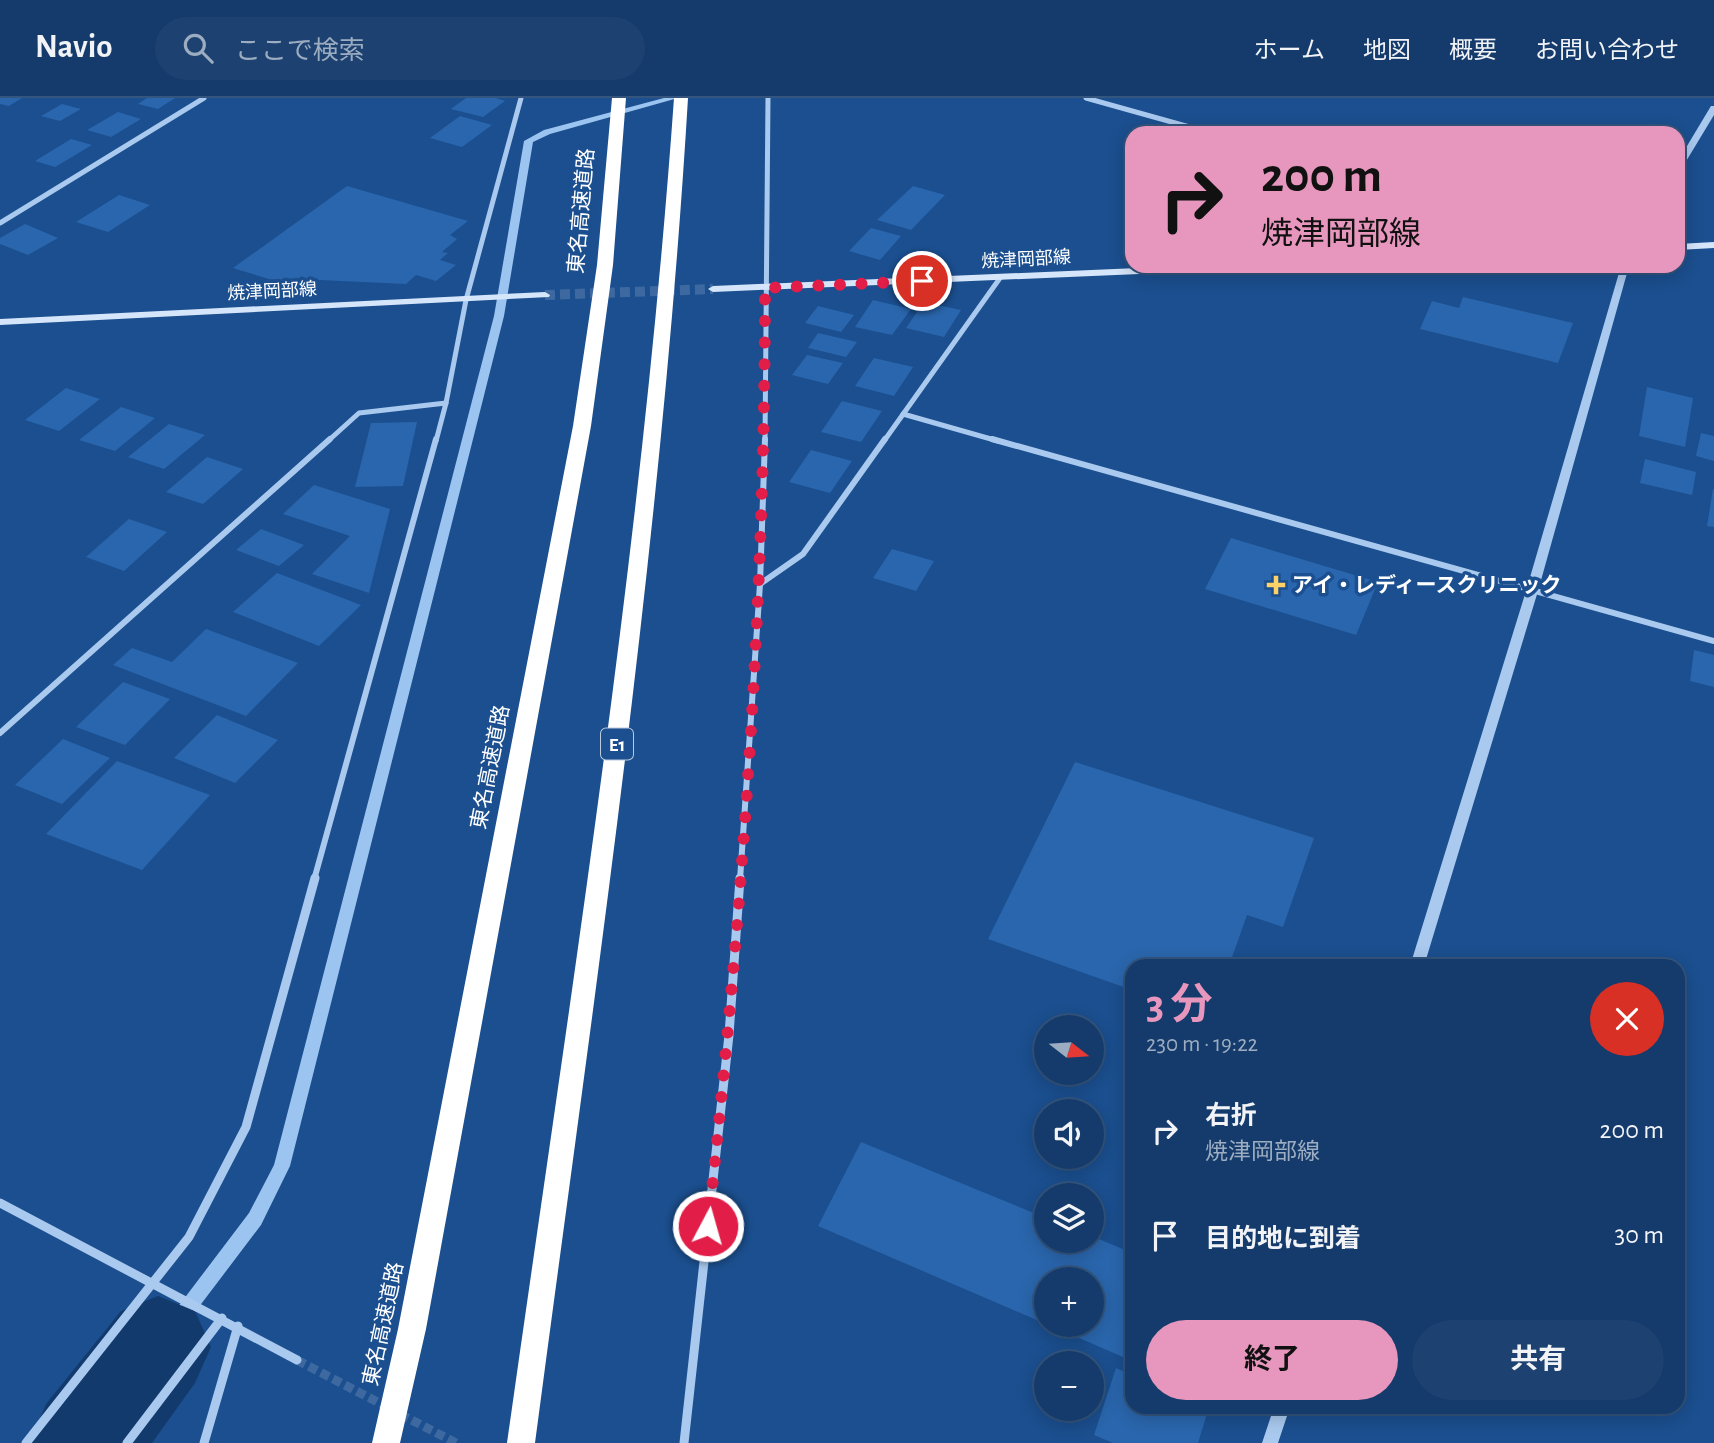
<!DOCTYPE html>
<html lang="ja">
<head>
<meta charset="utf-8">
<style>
	:root { --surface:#143b6b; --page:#1d4271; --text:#f1f3f6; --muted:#9dadc1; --line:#33557e; --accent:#e797bd }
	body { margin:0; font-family:"Alegreya Sans","Noto Sans JP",sans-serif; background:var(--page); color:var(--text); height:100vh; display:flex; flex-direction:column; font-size:26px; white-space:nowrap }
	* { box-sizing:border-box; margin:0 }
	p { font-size:23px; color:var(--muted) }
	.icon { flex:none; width:38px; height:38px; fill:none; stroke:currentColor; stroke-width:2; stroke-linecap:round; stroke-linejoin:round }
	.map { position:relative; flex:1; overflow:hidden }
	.sheet { position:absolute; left:1125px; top:861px; width:560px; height:455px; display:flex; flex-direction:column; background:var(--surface); border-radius:21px; box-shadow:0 4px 18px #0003,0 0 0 2px var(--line) }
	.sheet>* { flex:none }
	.top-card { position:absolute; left:1125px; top:28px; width:560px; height:147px; border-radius:21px; box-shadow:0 4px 18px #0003,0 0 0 2px var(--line); background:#e797bd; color:#111; overflow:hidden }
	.needle { width:46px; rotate:107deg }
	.controls { position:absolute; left:1034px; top:917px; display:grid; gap:14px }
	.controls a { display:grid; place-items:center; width:70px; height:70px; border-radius:50%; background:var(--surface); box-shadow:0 4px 18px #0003,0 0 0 2px var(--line); font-size:35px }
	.pin { position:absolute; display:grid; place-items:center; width:60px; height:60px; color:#fff; margin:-30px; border:4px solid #fff; border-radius:50%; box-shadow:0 2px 7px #0007 }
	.me { position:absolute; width:77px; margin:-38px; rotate:6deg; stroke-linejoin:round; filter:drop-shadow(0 0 5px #0008) }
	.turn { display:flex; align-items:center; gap:24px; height:147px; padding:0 21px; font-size:32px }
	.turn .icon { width:91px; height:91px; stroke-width:2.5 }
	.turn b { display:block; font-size:49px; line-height:60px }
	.round { display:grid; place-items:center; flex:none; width:74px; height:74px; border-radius:37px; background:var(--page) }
	.head { display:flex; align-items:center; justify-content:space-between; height:119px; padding:0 21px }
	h1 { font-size:42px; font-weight:700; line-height:52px; color:var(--accent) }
	.button { display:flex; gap:14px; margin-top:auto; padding:14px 21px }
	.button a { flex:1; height:80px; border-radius:42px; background:var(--accent); color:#111; font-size:28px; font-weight:700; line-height:80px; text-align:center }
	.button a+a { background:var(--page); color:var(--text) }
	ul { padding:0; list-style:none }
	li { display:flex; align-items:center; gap:21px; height:105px; padding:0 21px }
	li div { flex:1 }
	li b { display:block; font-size:26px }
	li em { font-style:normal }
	header { display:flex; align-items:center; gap:42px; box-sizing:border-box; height:98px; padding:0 35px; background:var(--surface); border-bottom:2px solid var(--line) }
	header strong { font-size:33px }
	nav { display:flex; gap:38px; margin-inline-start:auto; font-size:24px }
	.search { width:490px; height:63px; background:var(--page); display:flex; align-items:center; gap:18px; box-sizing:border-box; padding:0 24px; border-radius:38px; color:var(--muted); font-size:26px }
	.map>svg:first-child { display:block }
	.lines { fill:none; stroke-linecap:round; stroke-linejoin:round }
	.stream { fill:#9cc4f0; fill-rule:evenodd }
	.river { fill:#123a6d; fill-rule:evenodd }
	.building { fill:#2a66ad }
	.minor-tunnel { stroke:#3d69a0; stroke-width:9; stroke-dasharray:9 4.5; stroke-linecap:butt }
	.secondary-tunnel { stroke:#3d69a0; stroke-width:10; stroke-dasharray:10 5; stroke-linecap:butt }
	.minor-far2 { stroke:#a9c9ee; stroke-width:5 }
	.minor-far1 { stroke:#a9c9ee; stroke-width:6 }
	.minor { stroke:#a9c9ee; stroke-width:9 }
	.tertiary { fill:#a9c9ee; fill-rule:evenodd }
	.secondary { fill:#d6e6fa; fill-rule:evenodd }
	.motorway { fill:#fff; fill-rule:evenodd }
	.route { stroke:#e11d48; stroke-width:12; stroke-dasharray:0 21.6 }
	.poi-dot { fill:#ffd166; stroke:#1b4f8f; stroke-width:2.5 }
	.labels { text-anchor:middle; stroke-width:7; stroke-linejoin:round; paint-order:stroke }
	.far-street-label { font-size:18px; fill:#fff; stroke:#1b4f8f }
	.shield { fill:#1b4f8f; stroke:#bbcadd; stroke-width:2 }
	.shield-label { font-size:19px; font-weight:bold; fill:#fff }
	.street-label { font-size:21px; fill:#fff; stroke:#1b4f8f }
	.poi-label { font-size:21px; font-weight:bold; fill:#fff; stroke:#1b4f8f; text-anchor:start }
</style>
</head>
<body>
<header>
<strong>Navio</strong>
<div class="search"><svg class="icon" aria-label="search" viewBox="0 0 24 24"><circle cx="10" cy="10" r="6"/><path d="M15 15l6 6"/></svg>ここで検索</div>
<nav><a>ホーム</a><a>地図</a><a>概要</a><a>お問い合わせ</a></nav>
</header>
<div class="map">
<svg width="1714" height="1345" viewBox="0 0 1714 1345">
	<rect width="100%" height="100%" fill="#1b4f8f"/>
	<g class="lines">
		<path class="stream" d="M 664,0 L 678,0 L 550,36 L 533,44 L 504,218 L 290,1068 L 261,1127 L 164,1255 L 158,1258 L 152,1255 L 149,1249 L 152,1243 L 249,1115 L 274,1067 L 494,218 L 524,43 L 544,32 Z"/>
		<path class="river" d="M 158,1198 L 195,1213 L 211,1249 L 195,1285 L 152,1345 L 30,1345 L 46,1306 L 121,1213 Z"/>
	</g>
	<g class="building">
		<path d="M 0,0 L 22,0 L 9,8 L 0,6 Z"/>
		<path d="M 147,0 L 175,0 L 158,11 L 138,6 Z"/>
		<path d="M 466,0 L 496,0 L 505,3 L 483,19 L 451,11 Z"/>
		<path d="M 62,6 L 81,11 L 60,23 L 41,18 Z"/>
		<path d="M 118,14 L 141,21 L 111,39 L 87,32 Z"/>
		<path d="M 460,18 L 492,27 L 462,49 L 430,40 Z"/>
		<path d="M 71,41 L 92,47 L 55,69 L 35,63 Z"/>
		<path d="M 347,88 L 468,123 L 450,137 L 457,141 L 442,154 L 448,155 L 440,162 L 456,167 L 436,183 L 416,177 L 406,186 L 297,181 L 288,187 L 233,170 Z"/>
		<path d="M 913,88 L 945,97 L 911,132 L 877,122 Z"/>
		<path d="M 119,97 L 150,107 L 108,134 L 76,124 Z"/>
		<path d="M 25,126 L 58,140 L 28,157 L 0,146 L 0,140 Z"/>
		<path d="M 871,130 L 901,138 L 880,162 L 849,153 Z"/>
		<path d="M 1463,199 L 1573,225 L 1558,265 L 1420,231 L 1432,203 L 1459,210 Z"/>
		<path d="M 873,202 L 911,211 L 892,237 L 855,229 Z"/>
		<path d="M 924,204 L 961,212 L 944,239 L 906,230 Z"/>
		<path d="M 818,208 L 854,217 L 841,234 L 805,225 Z"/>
		<path d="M 818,235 L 857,244 L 846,259 L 808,250 Z"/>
		<path d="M 807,257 L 843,265 L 828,286 L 792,277 Z"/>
		<path d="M 874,260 L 913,269 L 894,298 L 855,288 Z"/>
		<path d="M 1647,289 L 1693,300 L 1685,349 L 1639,338 Z"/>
		<path d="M 66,290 L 100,301 L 59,333 L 25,322 Z"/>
		<path d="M 842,303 L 882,313 L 861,344 L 821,334 Z"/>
		<path d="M 121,309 L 155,320 L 115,353 L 79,342 Z"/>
		<path d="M 417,324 L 403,388 L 355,389 L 371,325 Z"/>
		<path d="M 169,326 L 205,337 L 164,371 L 128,359 Z"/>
		<path d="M 1701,335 L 1714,338 L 1714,363 L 1696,358 Z"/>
		<path d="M 811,352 L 852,363 L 830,395 L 789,384 Z"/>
		<path d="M 207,359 L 243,371 L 203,406 L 166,394 Z"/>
		<path d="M 1645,361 L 1696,374 L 1692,397 L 1640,385 Z"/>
		<path d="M 314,387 L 390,411 L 369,495 L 312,476 L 350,438 L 283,416 Z"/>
		<path d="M 1713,391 L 1714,391 L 1714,429 L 1707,428 Z"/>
		<path d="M 129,421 L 167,434 L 124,473 L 86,459 Z"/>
		<path d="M 261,431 L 304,447 L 279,468 L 236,452 Z"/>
		<path d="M 1231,440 L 1378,484 L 1356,537 L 1205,491 Z"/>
		<path d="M 892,451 L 934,463 L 916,493 L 873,480 Z"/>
		<path d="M 277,475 L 361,507 L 319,548 L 233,514 Z"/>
		<path d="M 206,531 L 298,565 L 246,618 L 113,567 L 132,550 L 172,564 Z"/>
		<path d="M 1694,552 L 1714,557 L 1714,589 L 1690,583 Z"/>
		<path d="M 123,584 L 170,601 L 125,647 L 76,629 Z"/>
		<path d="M 217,617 L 278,642 L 235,685 L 174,660 Z"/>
		<path d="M 63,641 L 110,660 L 62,706 L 15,687 Z"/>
		<path d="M 117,663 L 210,697 L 142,772 L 46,736 Z"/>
		<path d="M 1075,664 L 1314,740 L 1283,829 L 1247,817 L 1229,868 L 1132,868 L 1132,892 L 988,841 Z"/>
		<path d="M 861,1044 L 1046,1120 L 1046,1143 L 1092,1143 L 1092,1138 L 1132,1155 L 1132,1234 L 1123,1259 L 1049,1227 L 1092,1227 L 1092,1181 L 1046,1181 L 1046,1226 L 818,1128 Z"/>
		<path d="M 1116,1270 L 1132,1277 L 1132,1309 L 1209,1309 L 1198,1345 L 1113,1345 L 1094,1337 Z"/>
	</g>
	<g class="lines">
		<g class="minor-tunnel">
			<path d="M 297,1262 L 389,1310"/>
			<path d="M 400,1316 L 456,1345"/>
		</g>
		<path class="secondary-tunnel" d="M 545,197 L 713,191"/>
		<g class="minor-far2">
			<path d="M 1086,0 L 1211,35"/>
			<path d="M 0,125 L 204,0"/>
			<path d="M 903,316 L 998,343"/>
			<path d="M 328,343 L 359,315 L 446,305"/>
			<path d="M 436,343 L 446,305 L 466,202 L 521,0"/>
			<path d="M 765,343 L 768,0"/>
			<path d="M 884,343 L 1000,180"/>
		</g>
		<g class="minor-far1">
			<path d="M 992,341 L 1714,543"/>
			<path d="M 760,486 L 803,456 L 885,341"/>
			<path d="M 0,635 L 330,341"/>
			<path d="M 314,782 L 436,341"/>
			<path d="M 740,782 L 760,486 L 765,341"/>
		</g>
		<g class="minor">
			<path d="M 0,1105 L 297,1262"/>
			<path d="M 26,1345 L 189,1139 L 246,1029 L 315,780"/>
			<path d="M 127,1345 L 222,1220"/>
			<path d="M 204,1345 L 238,1228"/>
			<path d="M 684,1345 L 729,937 L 740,780"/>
		</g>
		<g class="tertiary">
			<path d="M 1711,8 L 1714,8 L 1714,17 L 1682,70 L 1678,72 L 1678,63 Z"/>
			<path d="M 1621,168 L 1629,168 L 1538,493 L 1424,868 L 1410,868 L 1526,493 Z"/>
			<path d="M 1274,1309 L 1290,1309 L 1278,1345 L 1262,1345 Z"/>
		</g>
		<g class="secondary">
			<path d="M 1714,144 L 1714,150 L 1678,152 L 1678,146 Z"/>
			<path d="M 1184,168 L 1262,168 L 1257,171 L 713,194 L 708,191 L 713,188 Z"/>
			<path d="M 545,194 L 550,197 L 549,199 L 0,227 L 0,221 Z"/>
		</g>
		<g class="motorway">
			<path d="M 612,0 L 626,0 L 613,167 L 591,328 L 426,1231 L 400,1345 L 372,1345 L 398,1231 L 573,328 L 597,167 Z"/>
			<path d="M 674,0 L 688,0 C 661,451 594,898 535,1345 L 507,1345 C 570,898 642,451 674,0 Z"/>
		</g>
	</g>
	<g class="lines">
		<path class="route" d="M 708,1128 C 742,816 765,503 765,190 L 922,183"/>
	</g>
	<path class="poi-dot" d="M1272.5 476.5h7v7h7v7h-7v7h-7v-7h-7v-7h7z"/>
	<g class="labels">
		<g class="far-street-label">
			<text transform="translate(1026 161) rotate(-3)" y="6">焼津岡部線</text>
			<text transform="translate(272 193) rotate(-3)" y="6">焼津岡部線</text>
		</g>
		<rect class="shield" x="601" y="630.5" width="32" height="31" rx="5"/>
		<g class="shield-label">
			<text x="617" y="653">E1</text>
		</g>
		<g class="street-label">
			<text transform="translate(581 113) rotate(-85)" y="7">東名高速道路</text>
			<text transform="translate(490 669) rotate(-79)" y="7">東名高速道路</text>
			<text transform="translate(383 1226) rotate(-78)" y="7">東名高速道路</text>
		</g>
		<g class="poi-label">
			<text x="1292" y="494">アイ・レディースクリニック</text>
		</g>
	</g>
</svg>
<div class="controls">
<a><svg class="needle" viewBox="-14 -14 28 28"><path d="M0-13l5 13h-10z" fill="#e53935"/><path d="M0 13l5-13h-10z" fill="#9dadc1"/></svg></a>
<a><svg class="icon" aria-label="sound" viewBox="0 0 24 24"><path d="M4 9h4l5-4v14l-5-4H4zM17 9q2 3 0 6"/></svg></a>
<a><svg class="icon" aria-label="layers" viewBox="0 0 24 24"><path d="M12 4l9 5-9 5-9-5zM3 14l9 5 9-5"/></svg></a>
<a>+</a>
<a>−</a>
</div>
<div class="pin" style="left:922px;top:183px;background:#d93025"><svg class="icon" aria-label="arrive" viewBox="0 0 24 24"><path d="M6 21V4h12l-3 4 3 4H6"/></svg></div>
<svg class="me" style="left:708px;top:1128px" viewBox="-20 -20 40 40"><circle r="17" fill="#e11d48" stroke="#fff" stroke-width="3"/><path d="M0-11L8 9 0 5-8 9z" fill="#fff"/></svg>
<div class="top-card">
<div class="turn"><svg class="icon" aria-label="right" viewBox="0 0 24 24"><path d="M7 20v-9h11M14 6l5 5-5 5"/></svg><div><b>200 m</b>焼津岡部線</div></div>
</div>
<section class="sheet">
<div class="head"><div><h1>3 分</h1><p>230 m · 19:22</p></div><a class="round" style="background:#d93025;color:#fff"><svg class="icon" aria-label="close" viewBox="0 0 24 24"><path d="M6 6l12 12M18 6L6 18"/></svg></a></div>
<ul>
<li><svg class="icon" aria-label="right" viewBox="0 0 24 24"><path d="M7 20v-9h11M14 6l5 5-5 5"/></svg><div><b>右折</b><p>焼津岡部線</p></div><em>200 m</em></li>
<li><svg class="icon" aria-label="arrive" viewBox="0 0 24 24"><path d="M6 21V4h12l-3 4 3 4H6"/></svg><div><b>目的地に到着</b></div><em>30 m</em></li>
</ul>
<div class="button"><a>終了</a><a>共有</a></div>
</section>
</div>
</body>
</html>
